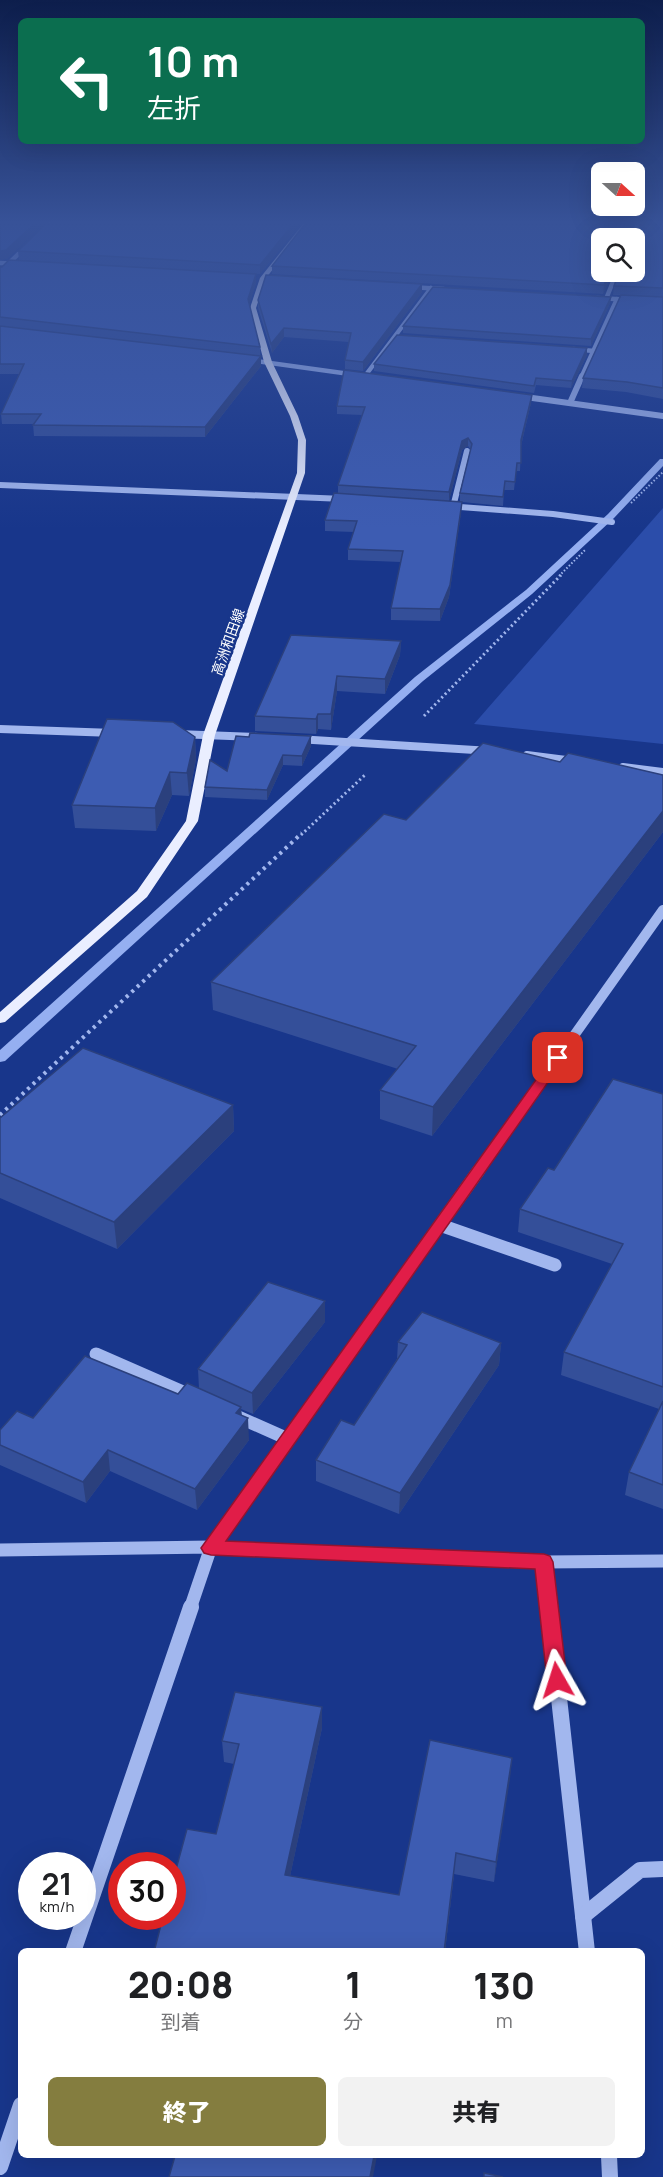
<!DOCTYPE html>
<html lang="ja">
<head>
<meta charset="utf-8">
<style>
	:root { --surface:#fff; --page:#f2f2f2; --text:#202124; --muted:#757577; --accent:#847d3f }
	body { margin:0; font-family:Manrope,"Noto Sans JP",sans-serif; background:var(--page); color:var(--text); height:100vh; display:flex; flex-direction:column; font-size:22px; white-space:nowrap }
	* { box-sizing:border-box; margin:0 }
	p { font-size:20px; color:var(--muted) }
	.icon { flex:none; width:33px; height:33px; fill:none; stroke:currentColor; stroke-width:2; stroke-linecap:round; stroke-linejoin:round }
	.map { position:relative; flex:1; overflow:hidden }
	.drawer { position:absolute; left:18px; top:1948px; width:627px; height:210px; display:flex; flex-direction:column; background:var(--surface); border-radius:9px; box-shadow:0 6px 24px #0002 }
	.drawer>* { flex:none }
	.guide { position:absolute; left:18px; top:18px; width:627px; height:126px; border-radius:9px; box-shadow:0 6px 24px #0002; background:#0b6e4f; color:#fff; overflow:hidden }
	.needle { width:39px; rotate:111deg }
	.controls { position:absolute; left:591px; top:162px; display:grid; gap:12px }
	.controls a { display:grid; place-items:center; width:54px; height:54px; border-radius:9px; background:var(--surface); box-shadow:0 6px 24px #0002; font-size:30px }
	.speed { position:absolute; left:18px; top:1852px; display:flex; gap:12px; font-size:30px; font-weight:700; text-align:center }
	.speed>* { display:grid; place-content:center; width:78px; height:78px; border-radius:50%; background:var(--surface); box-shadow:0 6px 24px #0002; line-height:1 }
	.speed small { font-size:15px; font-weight:400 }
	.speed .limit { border:9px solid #d22; background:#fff; color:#111 }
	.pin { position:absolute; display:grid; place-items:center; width:51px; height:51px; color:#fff; margin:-26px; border-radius:12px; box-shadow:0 3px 9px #0006 }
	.me { position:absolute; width:66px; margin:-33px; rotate:354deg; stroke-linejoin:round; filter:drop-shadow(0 0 4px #0008) }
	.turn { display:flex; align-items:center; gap:21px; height:126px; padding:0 30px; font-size:27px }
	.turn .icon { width:78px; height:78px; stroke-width:2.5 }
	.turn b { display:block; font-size:42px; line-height:51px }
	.eta { display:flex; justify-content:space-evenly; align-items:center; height:102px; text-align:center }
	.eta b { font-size:36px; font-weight:800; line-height:42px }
	.primary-button { display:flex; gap:12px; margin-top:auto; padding:12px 30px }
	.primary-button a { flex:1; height:69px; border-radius:9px; background:var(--accent); color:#fff; font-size:24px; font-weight:800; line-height:69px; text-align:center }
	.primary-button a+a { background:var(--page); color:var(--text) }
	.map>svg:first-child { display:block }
	.green { fill:#2b4daa }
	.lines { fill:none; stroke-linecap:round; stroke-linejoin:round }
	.stream { fill:#95aff1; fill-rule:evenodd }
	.path-far2 { stroke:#a2b7ee; stroke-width:2; stroke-dasharray:1.5 2; stroke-linecap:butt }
	.path-far1 { stroke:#a2b7ee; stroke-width:3; stroke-dasharray:2 3; stroke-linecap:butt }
	.path { stroke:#a2b7ee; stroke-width:4; stroke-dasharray:3 4.5; stroke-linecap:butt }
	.minor-far5 { stroke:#a2b7ee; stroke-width:4.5 }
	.minor-far4 { stroke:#a2b7ee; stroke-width:6 }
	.minor-far3 { stroke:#a2b7ee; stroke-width:8 }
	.minor-far2 { stroke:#a2b7ee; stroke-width:10 }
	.minor-far1 { stroke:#a2b7ee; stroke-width:13 }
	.minor { stroke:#a2b7ee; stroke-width:16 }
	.major { fill:#eaeeff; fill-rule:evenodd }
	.wall { fill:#344f99; fill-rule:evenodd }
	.shaded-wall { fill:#2b407d }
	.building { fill:#3d5cb2; stroke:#2b407d; stroke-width:1.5 }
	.route { fill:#e11d48; stroke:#92132f; stroke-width:1.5 }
	.labels { text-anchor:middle; stroke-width:5; stroke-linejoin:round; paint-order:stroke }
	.far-street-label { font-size:14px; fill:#fff; stroke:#18368b }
</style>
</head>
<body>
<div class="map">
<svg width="663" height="2177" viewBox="0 0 663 2177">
	<rect width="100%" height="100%" fill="#18368b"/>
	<path class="green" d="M 663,508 L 663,744 L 474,724 Z"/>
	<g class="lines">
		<path class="stream" d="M 660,459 L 663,459 L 663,466 L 614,518 L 532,594 L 423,681 L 5,1061 L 0,1062 L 0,1050 L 415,677 L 526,590 L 608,514 Z"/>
		<g class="path-far2">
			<path d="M 631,503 L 663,472"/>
			<path d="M 559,576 L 586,549"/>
		</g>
		<g class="path-far1">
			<path d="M 424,716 L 561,575"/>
			<path d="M 301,835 L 366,774"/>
		</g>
		<path class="path" d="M 0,1115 L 302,833"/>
		<g class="minor-far5">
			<path d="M 632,238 L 638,224"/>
			<path d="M 0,263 L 19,264"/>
			<path d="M 0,272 L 49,224"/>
			<path d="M 409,287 L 444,289"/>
			<path d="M 597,298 L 633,300"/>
			<path d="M 606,299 L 617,272"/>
			<path d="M 573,349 L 594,351"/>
			<path d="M 248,360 L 357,375"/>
			<path d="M 365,376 L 431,288"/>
			<path d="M 581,378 L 617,299"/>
		</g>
		<g class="minor-far4">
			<path d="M 518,396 L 663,416"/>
			<path d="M 570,403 L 582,376"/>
			<path d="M 0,485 L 344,499"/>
			<path d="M 447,506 L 553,514 L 612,522"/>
			<path d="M 453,507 L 467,451"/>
		</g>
		<g class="minor-far3">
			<path d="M 0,729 L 114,733"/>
			<path d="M 177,734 L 258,737"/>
			<path d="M 297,739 L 491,751"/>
			<path d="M 527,755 L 574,761"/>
			<path d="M 623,767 L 663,772"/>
		</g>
		<path class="minor-far2" d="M 478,1171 L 663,910"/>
		<g class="minor-far1">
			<path d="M 440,1225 L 555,1265"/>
			<path d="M 96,1354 L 192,1396"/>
			<path d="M 236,1416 L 288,1439"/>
			<path d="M 0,1550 L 211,1547 L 544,1562 L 663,1561"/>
			<path d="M 544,1562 L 549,1609"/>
			<path d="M 190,1609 L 211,1547 L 479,1170"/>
		</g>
		<g class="minor">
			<path d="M 549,1607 L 587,1952"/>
			<path d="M 583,1916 L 640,1870 L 663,1869"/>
			<path d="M 73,1952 L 191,1607"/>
			<path d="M 609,2156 L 610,2177"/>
			<path d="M 0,2167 L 21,2105"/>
		</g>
		<path class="major" d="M 303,224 L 309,224 L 266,278 L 256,308 L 272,362 L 298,416 L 306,440 L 305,473 L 215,735 L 198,821 L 147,897 L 5,1022 L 0,1023 L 0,1012 L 137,891 L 186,821 L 203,735 L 297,473 L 298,440 L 290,416 L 264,362 L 250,308 L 260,278 Z"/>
	</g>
	<g class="wall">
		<path d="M 300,224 L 260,274 L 19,260 L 18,251 Z"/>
		<path d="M 305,224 L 633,224 L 630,232 L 633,234 L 663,224 L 663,399 L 626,392 L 582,388 L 583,378 L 621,295 L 613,295 L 614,286 L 634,272 L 602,238 L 612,272 L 603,294 L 272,274 L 272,266 Z"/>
		<path d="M 0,267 L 256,274 L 256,283 L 249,305 L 260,347 L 261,366 L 205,437 L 34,436 L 33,424 L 2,424 L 1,414 L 19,374 L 0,374 Z"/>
		<path d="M 422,284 L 422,292 L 363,371 L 345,369 L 345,360 L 349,342 L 284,337 L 272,353 L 258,308 L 258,300 Z"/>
		<path d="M 611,297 L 610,303 L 591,346 L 403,333 L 403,326 Z"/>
		<path d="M 587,355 L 571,388 L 536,385 L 534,393 L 374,371 L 374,364 Z"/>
		<path d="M 532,395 L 531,403 L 521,446 L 520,471 L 516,471 L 514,490 L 504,490 L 503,506 L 462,502 L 461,512 L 449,597 L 440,621 L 391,620 L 391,608 L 401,562 L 348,560 L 348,549 L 354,532 L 325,531 L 325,520 L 338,494 L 338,485 L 362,415 L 337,414 L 337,406 ZM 468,446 L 471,450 L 460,493 L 460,502 L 449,501 L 462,450 Z"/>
		<path d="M 401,641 L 400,655 L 385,694 L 337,691 L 331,730 L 318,729 L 316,734 L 255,731 L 255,716 Z"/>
		<path d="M 195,737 L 196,759 L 189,796 L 172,795 L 156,831 L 75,828 L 72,805 Z"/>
		<path d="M 311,746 L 302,766 L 283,765 L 267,800 L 205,797 L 205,787 L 227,771 Z"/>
		<path d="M 560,762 L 663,775 L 663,832 L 432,1136 L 380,1119 L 380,1090 L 398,1069 L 213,1010 L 211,982 L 406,820 Z"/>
		<path d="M 663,1094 L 663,1509 L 625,1495 L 629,1472 L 659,1409 L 561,1375 L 564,1352 L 612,1264 L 518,1232 L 520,1209 L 554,1170 Z"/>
		<path d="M 233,1105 L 234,1131 L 117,1249 L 0,1198 L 0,1118 Z"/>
		<path d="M 325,1322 L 253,1414 L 241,1409 L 242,1416 L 249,1440 L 197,1510 L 110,1471 L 86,1503 L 0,1465 L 0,1430 L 33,1418 L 178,1394 L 199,1389 L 198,1369 Z"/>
		<path d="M 398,1342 L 501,1343 L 499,1365 L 399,1514 L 316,1481 L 316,1460 L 354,1425 L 397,1359 Z"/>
		<path d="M 322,1707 L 322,1728 L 290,1876 L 399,1895 L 512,1758 L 494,1882 L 454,1874 L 445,1952 L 154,1952 L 216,1834 L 234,1764 L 224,1762 L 222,1741 Z"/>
	</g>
	<g class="shaded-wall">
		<path d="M 34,224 L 44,224 L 7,259 L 0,260 L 0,251 Z"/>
		<path d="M 293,224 L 300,224 L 260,274 L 260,265 Z"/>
		<path d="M 631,224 L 633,224 L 628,238 L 628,230 Z"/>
		<path d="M 610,272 L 612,272 L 603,294 L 604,285 Z"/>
		<path d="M 256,274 L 256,283 L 248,309 L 248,299 Z"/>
		<path d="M 422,284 L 422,292 L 363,371 L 363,362 Z"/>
		<path d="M 611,297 L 610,303 L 591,346 L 591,339 Z"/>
		<path d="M 284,328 L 284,337 L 272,353 L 271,344 Z"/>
		<path d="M 587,348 L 587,355 L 571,388 L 572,381 Z"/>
		<path d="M 261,356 L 261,366 L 205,437 L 205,427 Z"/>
		<path d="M 532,395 L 531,403 L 520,449 L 521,440 Z"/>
		<path d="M 468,438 L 468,446 L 462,450 L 449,501 L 449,492 L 462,441 Z"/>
		<path d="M 462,502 L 461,512 L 449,597 L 440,621 L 440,609 Z"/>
		<path d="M 401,641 L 400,655 L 385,694 L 385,679 Z"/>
		<path d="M 337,676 L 337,691 L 331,730 L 331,714 Z"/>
		<path d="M 318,714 L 318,729 L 316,734 L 316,719 Z"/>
		<path d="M 311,736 L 311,746 L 302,766 L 302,756 Z"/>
		<path d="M 195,737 L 196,759 L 189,796 L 187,773 Z"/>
		<path d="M 283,755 L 283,765 L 267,800 L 267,790 Z"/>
		<path d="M 170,772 L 172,795 L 156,831 L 155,808 Z"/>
		<path d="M 663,811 L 663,832 L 432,1136 L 433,1107 Z"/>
		<path d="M 233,1105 L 234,1131 L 117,1249 L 114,1222 Z"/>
		<path d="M 325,1301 L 325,1322 L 253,1414 L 252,1393 Z"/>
		<path d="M 501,1343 L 499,1365 L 399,1514 L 400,1493 Z"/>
		<path d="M 241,1407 L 242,1426 L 248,1418 L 249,1440 L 197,1510 L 195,1489 L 236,1413 Z"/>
		<path d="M 108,1450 L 110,1471 L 86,1503 L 83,1482 Z"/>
		<path d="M 322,1707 L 322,1728 L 286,1895 L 285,1875 Z"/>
		<path d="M 512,1758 L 510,1779 L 494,1882 L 496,1862 Z"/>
		<path d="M 456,1853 L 445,1952 L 444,1952 Z"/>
		<path d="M 374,2156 L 377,2156 L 373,2177 L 370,2177 Z"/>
	</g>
	<g class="building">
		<path d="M 0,224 L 34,224 L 6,250 L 0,251 Z"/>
		<path d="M 46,224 L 293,224 L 260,265 L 18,251 Z"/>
		<path d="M 305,224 L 631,224 L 628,230 L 633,234 L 637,232 L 640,224 L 663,224 L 663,288 L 614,286 L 619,272 L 634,272 L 634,238 L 602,238 L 602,272 L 610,272 L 604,285 L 272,266 Z"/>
		<path d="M 9,260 L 256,274 L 248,299 L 260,347 L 0,317 L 0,267 L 2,267 Z"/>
		<path d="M 266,275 L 422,284 L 363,362 L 345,360 L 351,333 L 284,328 L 271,344 L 258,300 Z"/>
		<path d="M 433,287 L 611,297 L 591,339 L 403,326 Z"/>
		<path d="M 621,295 L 663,297 L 663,388 L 627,382 L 583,378 Z"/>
		<path d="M 0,326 L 261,356 L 205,427 L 33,425 L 41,414 L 1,414 L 24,364 L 0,364 Z"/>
		<path d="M 397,335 L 587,348 L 572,381 L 536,378 L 534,386 L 374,364 Z"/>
		<path d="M 344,370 L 532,395 L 521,440 L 521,463 L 517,463 L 515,482 L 505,481 L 503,497 L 460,493 L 472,444 L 468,438 L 462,441 L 449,492 L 338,485 L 365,407 L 337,406 Z"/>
		<path d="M 334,493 L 462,502 L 450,585 L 440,609 L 391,608 L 403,551 L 348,549 L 357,521 L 325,520 Z"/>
		<path d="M 291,635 L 401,641 L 385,679 L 337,676 L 331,714 L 318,714 L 316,719 L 255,716 Z"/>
		<path d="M 107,719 L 173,722 L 195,737 L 187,773 L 170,772 L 155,808 L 72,805 Z"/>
		<path d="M 250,733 L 311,736 L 302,756 L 283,755 L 267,790 L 205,787 L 210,760 L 227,771 L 236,736 L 249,737 Z"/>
		<path d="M 483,743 L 560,762 L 568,753 L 663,775 L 663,811 L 433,1107 L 380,1090 L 416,1046 L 211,982 L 384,814 L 406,820 Z"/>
		<path d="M 83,1048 L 233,1105 L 114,1222 L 0,1173 L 0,1118 Z"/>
		<path d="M 613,1079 L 663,1094 L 663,1387 L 564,1352 L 623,1244 L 520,1209 L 548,1168 L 554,1170 Z"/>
		<path d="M 268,1282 L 325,1301 L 252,1393 L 198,1369 Z"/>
		<path d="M 422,1312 L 501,1343 L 400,1493 L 316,1460 L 341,1420 L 354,1425 L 407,1345 L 398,1342 Z"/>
		<path d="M 85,1356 L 178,1394 L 187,1383 L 241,1407 L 236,1413 L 248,1418 L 195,1489 L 108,1450 L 83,1482 L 0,1445 L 0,1430 L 17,1411 L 33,1418 Z"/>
		<path d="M 663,1401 L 663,1485 L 629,1472 Z"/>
		<path d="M 235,1692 L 322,1707 L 285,1875 L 399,1895 L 430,1740 L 512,1758 L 496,1862 L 456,1853 L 444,1952 L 154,1952 L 163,1917 L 172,1917 L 172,1884 L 187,1829 L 216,1834 L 239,1744 L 222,1741 Z"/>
		<path d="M 175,2156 L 374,2156 L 370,2177 L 169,2177 Z"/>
		<path d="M 484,2173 L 503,2177 L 484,2177 Z"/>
	</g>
	<linearGradient id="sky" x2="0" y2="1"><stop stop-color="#0d1e4c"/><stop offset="0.42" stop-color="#375298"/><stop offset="1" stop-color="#375298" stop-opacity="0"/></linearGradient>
	<rect width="663" height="529" fill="url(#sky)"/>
	<path class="route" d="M 558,1054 L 565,1058 L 226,1541 L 544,1554 L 550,1556 L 553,1562 L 567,1680 L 564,1686 L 557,1688 L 550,1686 L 547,1680 L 535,1569 L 211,1555 L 204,1553 L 201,1548 L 553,1056 Z"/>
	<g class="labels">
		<g class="far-street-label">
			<text transform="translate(228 642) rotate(-70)" y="5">高洲和田線</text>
		</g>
	</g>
</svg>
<div class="controls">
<a><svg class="needle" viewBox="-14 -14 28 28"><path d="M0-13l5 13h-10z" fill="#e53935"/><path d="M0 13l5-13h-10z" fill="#757577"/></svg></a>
<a><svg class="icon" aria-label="search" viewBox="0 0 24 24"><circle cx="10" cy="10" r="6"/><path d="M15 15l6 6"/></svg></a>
</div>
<div class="speed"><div>21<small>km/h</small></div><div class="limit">30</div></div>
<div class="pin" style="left:558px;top:1058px;background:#d93025"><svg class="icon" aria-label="arrive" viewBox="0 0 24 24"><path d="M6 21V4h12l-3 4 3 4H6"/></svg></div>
<svg class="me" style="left:557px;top:1680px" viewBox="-20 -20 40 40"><path d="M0-17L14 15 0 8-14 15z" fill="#e11d48" stroke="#fff" stroke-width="4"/></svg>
<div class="guide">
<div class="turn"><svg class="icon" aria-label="left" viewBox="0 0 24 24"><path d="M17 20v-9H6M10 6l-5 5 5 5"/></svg><div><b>10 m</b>左折</div></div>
</div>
<section class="drawer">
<div class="eta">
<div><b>20:08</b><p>到着</p></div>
<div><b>1</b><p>分</p></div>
<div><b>130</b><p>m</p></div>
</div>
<div class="primary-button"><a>終了</a><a>共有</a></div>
</section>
</div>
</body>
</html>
